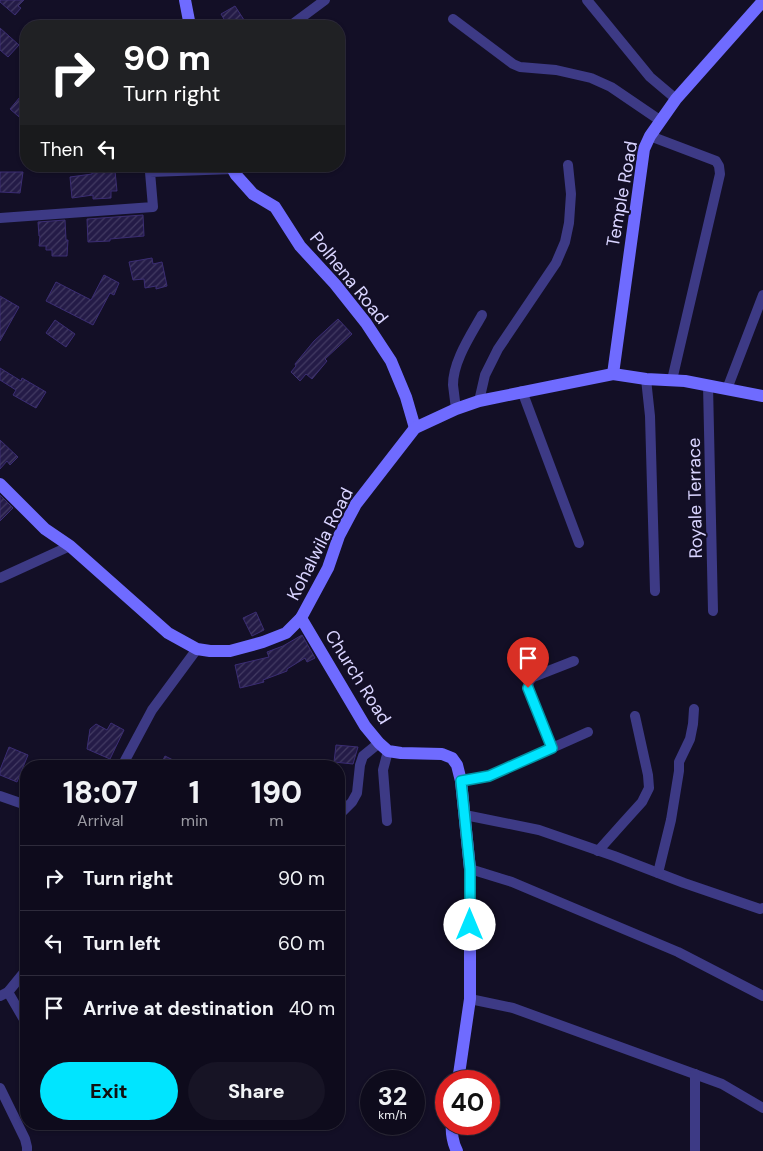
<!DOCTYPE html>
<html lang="en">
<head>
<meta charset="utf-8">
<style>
	:root { --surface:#0e0b1c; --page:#171425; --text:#f1f3f6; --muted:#9b9ba3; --line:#2e2b3b; --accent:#00e5ff }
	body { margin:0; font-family:"DM Sans",sans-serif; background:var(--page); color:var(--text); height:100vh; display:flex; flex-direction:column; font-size:19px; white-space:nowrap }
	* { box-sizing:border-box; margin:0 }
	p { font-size:16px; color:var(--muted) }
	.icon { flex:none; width:28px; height:28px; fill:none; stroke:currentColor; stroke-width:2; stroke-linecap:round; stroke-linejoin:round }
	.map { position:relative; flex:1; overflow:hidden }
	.drawer { position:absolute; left:20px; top:760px; width:325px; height:370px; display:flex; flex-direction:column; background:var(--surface); border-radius:20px; box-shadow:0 1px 4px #0004,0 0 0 1px var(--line) }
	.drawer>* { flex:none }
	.banner { position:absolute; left:20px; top:20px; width:325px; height:152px; border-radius:20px; box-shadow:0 1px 4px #0004,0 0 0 1px var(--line); background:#202124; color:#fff; overflow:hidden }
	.speed { position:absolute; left:360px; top:1070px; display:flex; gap:10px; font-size:25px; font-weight:700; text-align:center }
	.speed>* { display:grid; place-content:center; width:65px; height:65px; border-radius:50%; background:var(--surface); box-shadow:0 1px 4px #0004,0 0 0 1px var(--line); line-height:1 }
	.speed small { font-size:12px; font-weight:400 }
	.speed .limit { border:8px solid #d22; background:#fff; color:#111 }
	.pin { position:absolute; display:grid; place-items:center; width:42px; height:42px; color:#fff; margin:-51px -21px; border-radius:50% 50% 50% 0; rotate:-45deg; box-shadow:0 0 5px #0007 }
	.pin .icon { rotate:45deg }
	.me { position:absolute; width:55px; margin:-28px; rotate:0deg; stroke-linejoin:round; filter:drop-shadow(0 0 4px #0008) }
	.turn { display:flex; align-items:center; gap:18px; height:105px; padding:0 20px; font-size:22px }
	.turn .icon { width:65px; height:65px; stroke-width:2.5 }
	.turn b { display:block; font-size:35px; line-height:42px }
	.then { display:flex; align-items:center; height:48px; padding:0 20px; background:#0003; gap:10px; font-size:19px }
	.eta { display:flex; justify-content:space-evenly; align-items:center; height:85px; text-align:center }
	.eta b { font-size:30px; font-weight:800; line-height:35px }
	.action { display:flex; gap:10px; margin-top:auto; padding:10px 20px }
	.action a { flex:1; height:58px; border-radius:30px; background:var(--accent); color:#111; font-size:20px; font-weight:800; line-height:58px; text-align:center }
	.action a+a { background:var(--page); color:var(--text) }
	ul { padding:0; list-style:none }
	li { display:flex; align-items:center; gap:15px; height:65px; padding:0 20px; border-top:1px solid var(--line) }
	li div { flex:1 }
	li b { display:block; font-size:19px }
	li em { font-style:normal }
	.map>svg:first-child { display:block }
	.building { fill:url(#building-hatch); stroke:#3b2d73 }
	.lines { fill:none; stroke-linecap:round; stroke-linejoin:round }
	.street { stroke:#3d3a85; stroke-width:10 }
	.secondary { stroke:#6f6bff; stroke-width:12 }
	.route-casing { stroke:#0095a6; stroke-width:12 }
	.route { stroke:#00e5ff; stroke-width:9 }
	.labels { text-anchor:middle; stroke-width:4; stroke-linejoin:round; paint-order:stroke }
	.street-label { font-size:18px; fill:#d9d4ff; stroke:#130f26 }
</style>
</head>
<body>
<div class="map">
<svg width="763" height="1151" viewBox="0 0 763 1151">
	<defs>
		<pattern id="building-hatch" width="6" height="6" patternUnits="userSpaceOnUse" patternTransform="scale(1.25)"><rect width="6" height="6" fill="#241b47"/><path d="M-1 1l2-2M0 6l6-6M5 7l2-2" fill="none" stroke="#433b63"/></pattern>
	</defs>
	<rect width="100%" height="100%" fill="#130f26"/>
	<g class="building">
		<path d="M 0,0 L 24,0 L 18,6 L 21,8 L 15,15 L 0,2 Z"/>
		<path d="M 235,6 L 248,26 L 228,26 L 221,14 Z"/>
		<path d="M 0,28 L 19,45 L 8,57 L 0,50 Z"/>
		<path d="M 20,97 L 26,102 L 26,123 L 10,109 Z"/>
		<path d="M 115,171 L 117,191 L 111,191 L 111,198 L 93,199 L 93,195 L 72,198 L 70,177 L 92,174 L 92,173 Z"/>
		<path d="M 0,172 L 23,172 L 20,193 L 0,192 Z"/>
		<path d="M 143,215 L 144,236 L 110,239 L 110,241 L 88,242 L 87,219 Z"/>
		<path d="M 65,220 L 66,240 L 68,240 L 67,256 L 52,256 L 52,250 L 46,250 L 46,246 L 39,246 L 40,236 L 39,236 L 38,222 Z"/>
		<path d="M 152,258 L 153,264 L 162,262 L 167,286 L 156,289 L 156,286 L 145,288 L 144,279 L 133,280 L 129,262 Z"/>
		<path d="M 104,275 L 119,283 L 114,295 L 110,293 L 93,325 L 46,301 L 56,282 L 91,300 Z"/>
		<path d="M 0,296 L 19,307 L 0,341 Z"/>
		<path d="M 338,319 L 352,334 L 325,359 L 327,361 L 312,379 L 306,374 L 300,381 L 291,372 L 296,366 L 295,364 L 314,341 Z"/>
		<path d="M 55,320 L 75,334 L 66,347 L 46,333 Z"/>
		<path d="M 0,368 L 21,381 L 22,378 L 46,392 L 36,408 L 13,395 L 16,390 L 0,380 Z"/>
		<path d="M 0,440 L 18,457 L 10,465 L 7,461 L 0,469 Z"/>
		<path d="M 0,495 L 13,508 L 0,521 Z"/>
		<path d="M 256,612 L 264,630 L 252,636 L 243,618 Z"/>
		<path d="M 302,635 L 315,658 L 307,662 L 305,658 L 287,669 L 287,671 L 263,680 L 264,682 L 240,688 L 235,665 L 269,657 L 267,652 L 283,646 Z"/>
		<path d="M 111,723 L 124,730 L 110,759 L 87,749 L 90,729 L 96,724 L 107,730 Z"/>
		<path d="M 336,745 L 358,747 L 353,764 L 334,762 Z"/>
		<path d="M 9,747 L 28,755 L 17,782 L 0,775 L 0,770 Z"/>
		<path d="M 165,756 L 185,766 L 160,766 Z"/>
	</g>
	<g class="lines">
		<g class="street">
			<path d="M 587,0 L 650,77 L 676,99"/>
			<path d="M 453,19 L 513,64 L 520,67 L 556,70 L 591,78 L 611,87 L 661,121"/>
			<path d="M 290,26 L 325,0"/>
			<path d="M 650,136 L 716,161 L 719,166 L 720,174 L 672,380"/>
			<path d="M 0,218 L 153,207 L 150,172 L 233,169"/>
			<path d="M 646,379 L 650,416 L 655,591"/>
			<path d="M 708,385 L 713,611"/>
			<path d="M 727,389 L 763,295"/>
			<path d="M 522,391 L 579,543"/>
			<path d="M 479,401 L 485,375 L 498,349 L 556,263 L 565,242 L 569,223 L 571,194 L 568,165"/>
			<path d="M 456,409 C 455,401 454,393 453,385 C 453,361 471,335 482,315"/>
			<path d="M 0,578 L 70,546"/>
			<path d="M 552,748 L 530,694 L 528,688 L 529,681 L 533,677 L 574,661"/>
			<path d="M 122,766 L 152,710 L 197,649"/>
			<path d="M 461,781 L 489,776 L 588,732"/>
			<path d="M 0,796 L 26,805"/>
			<path d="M 339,815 L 352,802 L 357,793 L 360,765 L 363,756 L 379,743"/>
			<path d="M 465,815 L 539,830 L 614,856 L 684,883 L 760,909 L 763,908"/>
			<path d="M 387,821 L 383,770 L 388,751"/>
			<path d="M 598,851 L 623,823 L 642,802 L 649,788 L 648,775 L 635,716"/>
			<path d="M 470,869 L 512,882 L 576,909 L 678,952 L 763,996"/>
			<path d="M 658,873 L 671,820 L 679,771 L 679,762 L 690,739 L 693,724 L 694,709"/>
			<path d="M 8,992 L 26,1023"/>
			<path d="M 0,996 L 8,992 L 26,970"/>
			<path d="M 470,999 L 513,1008 L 722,1084 L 763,1108"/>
			<path d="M 695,1074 L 695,1151"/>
			<path d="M 0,1088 L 25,1139 L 27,1147 L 27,1151"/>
		</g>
		<g class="secondary">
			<path d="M 185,0 L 190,26"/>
			<path d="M 231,166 L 236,175 L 253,194 L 275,207 L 300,246 L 335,284 L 366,323 L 391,361 L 406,397 L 415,428"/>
			<path d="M 613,374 L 644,149 L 650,136 L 676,99 L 763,1"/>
			<path d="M 0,484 L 45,529 L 70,546 L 168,633 L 197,649 L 210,651 L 230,651 L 263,642 L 286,633 L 301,618 L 328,568 L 339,536 L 356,504 L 415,428 L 456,409 L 479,401 L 613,374 L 646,379 L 685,381 L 763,396"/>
			<path d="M 301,618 L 365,726 L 379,743 L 388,751 L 401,753 L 442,754 L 452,758 L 457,765 L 461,781 L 470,869 L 470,999 L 458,1081"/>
			<path d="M 452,1124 C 451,1132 453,1144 457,1151"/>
		</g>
	</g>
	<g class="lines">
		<g class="route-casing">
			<path id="route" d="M 470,925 L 470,869 L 461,781 L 489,776 L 552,748 L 528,688"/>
		</g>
		<use href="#route" class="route"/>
	</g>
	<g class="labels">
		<g class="street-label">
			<text transform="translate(622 194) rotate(-80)" y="6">Temple Road</text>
			<text transform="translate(349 278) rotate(51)" y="6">Polhena Road</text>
			<text transform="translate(695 498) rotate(-91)" y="6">Royale Terrace</text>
			<text transform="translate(320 544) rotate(-63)" y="6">Kohalwila Road</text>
			<text transform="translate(358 677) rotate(58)" y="6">Church Road</text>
		</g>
	</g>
</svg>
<div class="speed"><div>32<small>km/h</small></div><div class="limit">40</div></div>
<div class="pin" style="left:528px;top:688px;background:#d93025"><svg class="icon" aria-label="arrive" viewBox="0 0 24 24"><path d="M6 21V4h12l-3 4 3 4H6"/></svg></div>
<svg class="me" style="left:470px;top:925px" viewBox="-20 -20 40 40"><circle r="19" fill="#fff"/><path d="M0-13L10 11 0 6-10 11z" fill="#00e5ff"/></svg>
<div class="banner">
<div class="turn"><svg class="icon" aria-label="right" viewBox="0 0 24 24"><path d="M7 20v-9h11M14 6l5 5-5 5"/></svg><div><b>90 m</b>Turn right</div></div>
<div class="then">Then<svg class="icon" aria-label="left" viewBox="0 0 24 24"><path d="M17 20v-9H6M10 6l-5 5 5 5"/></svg></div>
</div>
<section class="drawer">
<div class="eta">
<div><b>18:07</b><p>Arrival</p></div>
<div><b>1</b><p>min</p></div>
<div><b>190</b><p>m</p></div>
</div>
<ul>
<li><svg class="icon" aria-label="right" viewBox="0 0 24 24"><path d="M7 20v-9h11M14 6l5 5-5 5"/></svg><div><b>Turn right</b></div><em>90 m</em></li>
<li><svg class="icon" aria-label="left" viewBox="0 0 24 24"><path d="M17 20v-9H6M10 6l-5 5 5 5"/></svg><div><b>Turn left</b></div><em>60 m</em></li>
<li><svg class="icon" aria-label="arrive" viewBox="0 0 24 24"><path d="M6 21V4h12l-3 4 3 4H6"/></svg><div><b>Arrive at destination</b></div><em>40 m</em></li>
</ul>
<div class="action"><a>Exit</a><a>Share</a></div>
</section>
</div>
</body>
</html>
